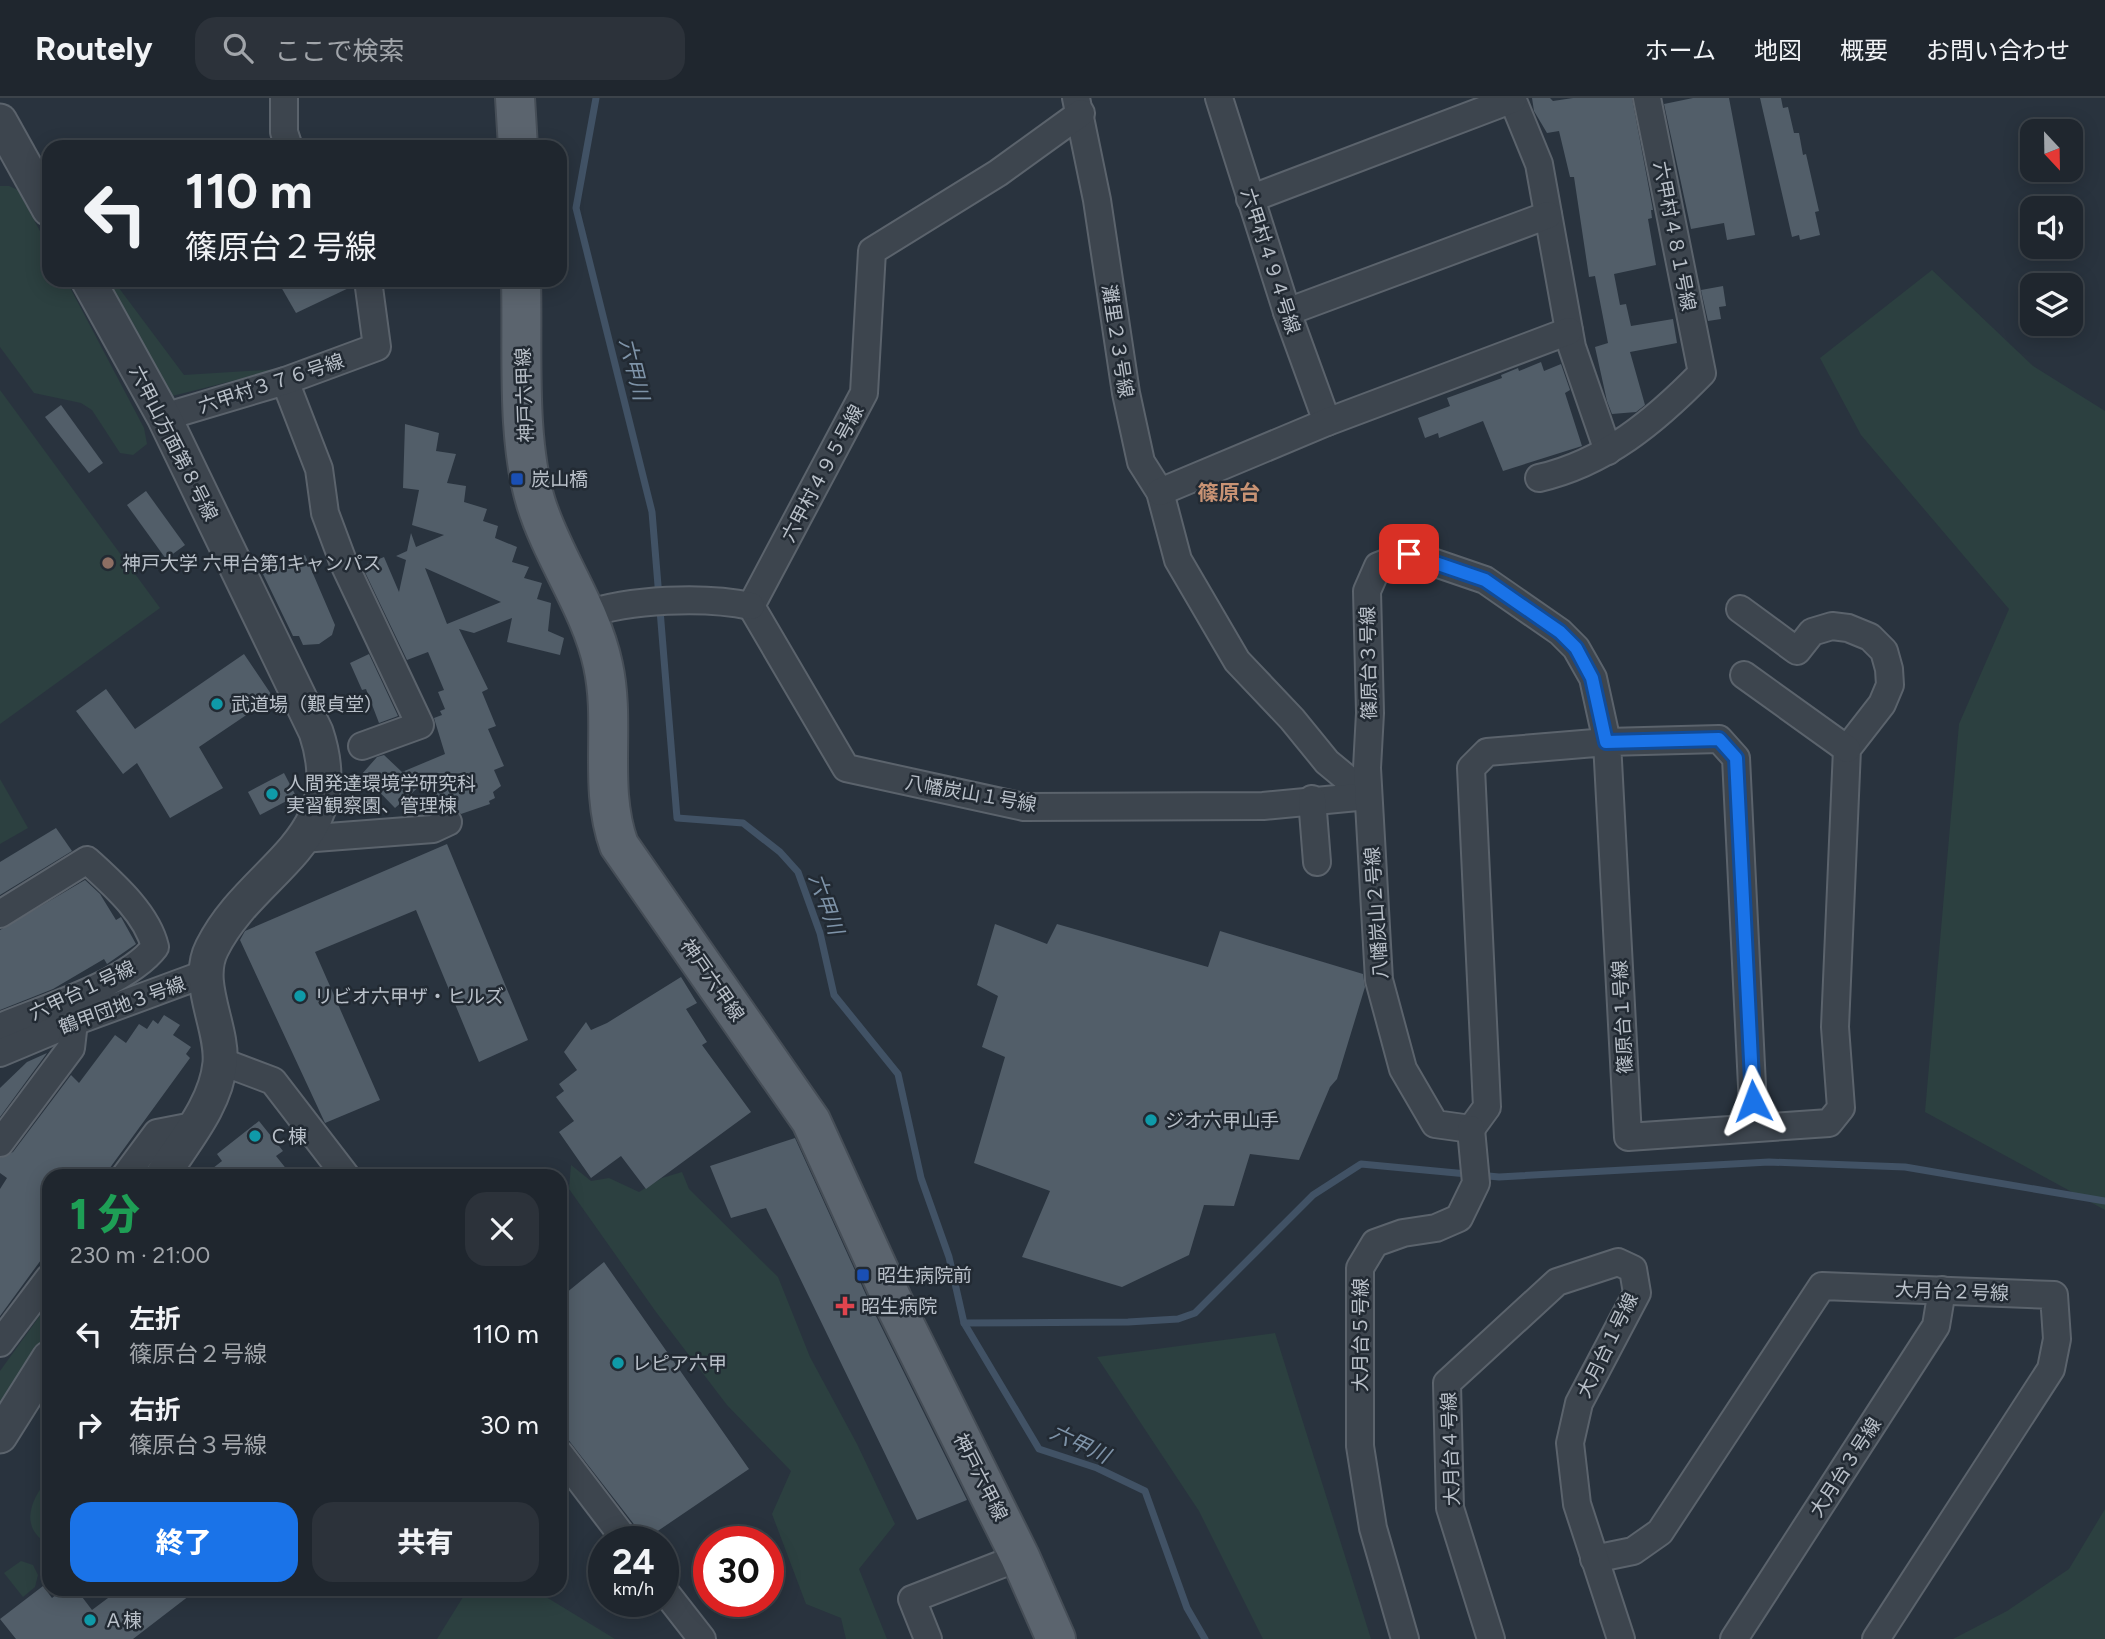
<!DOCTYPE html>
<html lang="ja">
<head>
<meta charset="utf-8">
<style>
	:root { --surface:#1f262e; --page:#2c323a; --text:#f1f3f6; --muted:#a1a5aa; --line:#3c434a; --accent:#1a73e8 }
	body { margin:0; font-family:Figtree,"Noto Sans JP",sans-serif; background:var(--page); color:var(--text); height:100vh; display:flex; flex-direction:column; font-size:26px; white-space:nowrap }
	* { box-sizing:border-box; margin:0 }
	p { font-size:23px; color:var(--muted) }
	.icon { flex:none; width:38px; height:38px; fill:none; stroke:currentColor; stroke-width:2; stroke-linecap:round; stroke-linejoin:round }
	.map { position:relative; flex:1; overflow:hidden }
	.sheet { position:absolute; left:42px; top:1071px; width:525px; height:427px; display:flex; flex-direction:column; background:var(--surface); border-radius:21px; box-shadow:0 4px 18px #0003,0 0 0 2px var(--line) }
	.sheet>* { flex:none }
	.hud { position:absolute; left:42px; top:42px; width:525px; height:147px; border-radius:21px; box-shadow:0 4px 18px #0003,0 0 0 2px var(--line); background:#1f262e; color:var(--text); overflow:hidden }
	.needle { width:46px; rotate:158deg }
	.tools { position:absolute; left:2020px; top:21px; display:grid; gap:14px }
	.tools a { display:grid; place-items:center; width:63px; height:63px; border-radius:14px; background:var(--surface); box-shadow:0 4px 18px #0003,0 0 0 2px var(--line); font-size:35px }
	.speed { position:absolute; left:588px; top:1428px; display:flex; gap:14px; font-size:35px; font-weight:700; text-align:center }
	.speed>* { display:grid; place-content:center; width:91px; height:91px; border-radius:50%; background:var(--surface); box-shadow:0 4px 18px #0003,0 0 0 2px var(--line); line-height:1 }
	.speed small { font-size:18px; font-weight:400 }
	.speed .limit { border:10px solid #d22; background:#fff; color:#111 }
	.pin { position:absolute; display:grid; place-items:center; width:60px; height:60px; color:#fff; margin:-30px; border-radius:14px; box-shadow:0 4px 10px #0006 }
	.me { position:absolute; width:77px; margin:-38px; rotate:357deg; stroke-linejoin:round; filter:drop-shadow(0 0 5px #0008) }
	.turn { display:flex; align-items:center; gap:24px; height:147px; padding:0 28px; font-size:32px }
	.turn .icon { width:91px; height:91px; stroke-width:2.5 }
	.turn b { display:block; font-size:49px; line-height:60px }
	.round { display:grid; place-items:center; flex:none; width:74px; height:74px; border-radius:21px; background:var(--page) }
	.headline { display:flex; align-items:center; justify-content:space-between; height:119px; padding:0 28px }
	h1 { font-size:42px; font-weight:800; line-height:52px; color:#1e9e55 }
	.button { display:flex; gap:14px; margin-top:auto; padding:14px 28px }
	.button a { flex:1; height:80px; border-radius:21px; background:var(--accent); color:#fff; font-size:28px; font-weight:800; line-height:80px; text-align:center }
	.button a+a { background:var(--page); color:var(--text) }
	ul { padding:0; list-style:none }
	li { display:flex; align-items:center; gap:21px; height:91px; padding:0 28px }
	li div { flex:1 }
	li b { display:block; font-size:26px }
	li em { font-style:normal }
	header { display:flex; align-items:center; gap:42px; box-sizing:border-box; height:98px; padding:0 35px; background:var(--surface); border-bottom:2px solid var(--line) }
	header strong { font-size:33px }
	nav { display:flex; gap:38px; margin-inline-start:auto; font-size:24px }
	.search { width:490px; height:63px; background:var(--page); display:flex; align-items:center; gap:18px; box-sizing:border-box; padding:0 24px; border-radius:21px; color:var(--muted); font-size:26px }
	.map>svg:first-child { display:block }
	.green { fill:#2c4040 }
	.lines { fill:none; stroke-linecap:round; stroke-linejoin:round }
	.stream { stroke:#415265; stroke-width:7 }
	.building { fill:#525e69; fill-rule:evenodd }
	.minor-casing { stroke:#5b636c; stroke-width:30 }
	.tertiary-casing { stroke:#5b636c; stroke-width:37 }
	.primary-casing { stroke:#464e57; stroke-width:42 }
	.minor { stroke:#3d454e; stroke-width:26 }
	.tertiary { stroke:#3d454e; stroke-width:33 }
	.primary { stroke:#5b646e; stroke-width:38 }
	.route-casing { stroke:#114b97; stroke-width:18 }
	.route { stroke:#1a73e8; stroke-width:12 }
	.transit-dot { fill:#1a4fb4; stroke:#222a33; stroke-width:2.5 }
	.education-dot { fill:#8d6e63; stroke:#222a33; stroke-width:2.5 }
	.culture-dot { fill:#0f9aa8; stroke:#222a33; stroke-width:2.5 }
	.health-dot { fill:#e0444e; stroke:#222a33; stroke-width:2.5 }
	.labels { text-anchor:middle; stroke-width:5; stroke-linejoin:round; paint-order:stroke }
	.street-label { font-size:19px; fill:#b9c0c9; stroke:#222a33 }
	.poi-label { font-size:19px; fill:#b9c0c9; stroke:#222a33; text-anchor:start }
	.water-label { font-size:21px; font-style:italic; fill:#7e93a8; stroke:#222a33 }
	.neighbourhood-label { font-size:21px; font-weight:bold; fill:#c99374; stroke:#222a33 }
</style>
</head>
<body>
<header>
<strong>Routely</strong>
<div class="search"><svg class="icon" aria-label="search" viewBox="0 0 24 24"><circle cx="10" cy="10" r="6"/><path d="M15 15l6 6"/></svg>ここで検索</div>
<nav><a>ホーム</a><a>地図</a><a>概要</a><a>お問い合わせ</a></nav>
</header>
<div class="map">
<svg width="2105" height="1541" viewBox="0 0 2105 1541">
	<rect width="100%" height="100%" fill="#29333e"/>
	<g class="green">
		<path d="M 9,88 L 18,92 L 49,150 L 49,182 L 66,182 L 144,330 L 147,346 L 133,357 L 120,355 L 92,312 L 81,305 L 34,295 L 0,249 L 0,88 Z"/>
		<path d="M 1932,172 L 2033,268 L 2105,313 L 2105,1112 L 1925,1014 L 1959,626 L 2009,511 L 1861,337 L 1820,260 Z"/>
		<path d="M 108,182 L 113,182 L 184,277 L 280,271 L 172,298 Z"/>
		<path d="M 0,292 L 160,510 L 0,626 Z"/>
		<path d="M 0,681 L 28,730 L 0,746 Z"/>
		<path d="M 571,1067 L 591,1083 L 609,1080 L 639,1094 L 662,1080 L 682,1074 L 689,1091 L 778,1179 L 810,1259 L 857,1346 L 895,1426 L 859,1471 L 887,1541 L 846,1541 L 841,1520 L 806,1506 L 772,1416 L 791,1373 L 727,1307 L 656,1214 L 569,1091 Z"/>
		<path d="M 49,1205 L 49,1231 L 0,1311 L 0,1273 Z"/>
		<path d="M 1275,1235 L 1371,1541 L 1263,1541 L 1199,1413 L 1097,1259 Z"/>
		<path d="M 49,1380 L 49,1442 L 45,1444 C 19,1427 32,1399 49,1380 Z"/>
		<path d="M 2105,1411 L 2105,1541 L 1953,1541 L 2007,1513 L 2069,1471 Z"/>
		<path d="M 21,1463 L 33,1467 L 38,1477 L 35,1489 L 23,1499 L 4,1475 Z"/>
		<path d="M 468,1491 L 533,1491 L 615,1541 L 437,1541 Z"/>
	</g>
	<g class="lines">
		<g class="stream">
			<path d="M 596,0 L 576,110 L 652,414 L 677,720 L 743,725 L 780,754 L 798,774 L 820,835 L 834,897 L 898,976 L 921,1080 L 949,1159 L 964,1225 L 1039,1351 L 1097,1370 L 1145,1393 L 1187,1510 L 1205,1541"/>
			<path d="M 964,1225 L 1128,1224 L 1178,1221 L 1195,1215 L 1313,1097 L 1361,1066 L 1499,1079 L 1769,1064 L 1905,1069 L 2105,1103"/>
		</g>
	</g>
	<g class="building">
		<path d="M 1532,0 L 1550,0 L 1553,3 L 1573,0 L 1632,0 L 1653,112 L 1651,112 L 1652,120 L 1648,121 L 1656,167 L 1614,176 L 1620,207 L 1626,206 L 1631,228 L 1673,221 L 1677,245 L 1630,254 L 1645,307 L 1636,314 L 1612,316 L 1607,303 L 1595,249 L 1608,245 L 1595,178 L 1589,179 L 1574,79 L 1570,79 L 1559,33 L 1547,35 L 1534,13 Z"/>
		<path d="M 1693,0 L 1729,0 L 1755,137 L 1727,142 L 1724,125 L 1691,131 L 1664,6 Z"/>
		<path d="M 1760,0 L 1781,0 L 1783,10 L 1788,9 L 1794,35 L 1799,35 L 1803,57 L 1806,56 L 1819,113 L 1815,114 L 1820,137 L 1800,142 L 1799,137 L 1792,139 Z"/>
		<path d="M 277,182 L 353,182 L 353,188 L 296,215 Z"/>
		<path d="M 1723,188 L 1726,208 L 1719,209 L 1721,221 L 1708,223 L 1701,192 Z"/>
		<path d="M 1541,264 L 1544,273 L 1561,266 L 1570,292 L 1565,295 L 1582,348 L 1503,373 L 1483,323 L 1439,340 L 1438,335 L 1425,340 L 1418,320 L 1450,308 L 1447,300 L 1502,280 L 1501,277 L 1518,270 L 1519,273 Z"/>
		<path d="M 61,307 L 103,365 L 89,375 L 45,319 Z"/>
		<path d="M 405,326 L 439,335 L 436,353 L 456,356 L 447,385 L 466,388 L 464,404 L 487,411 L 483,423 L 498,428 L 495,440 L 517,449 L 512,464 L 529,469 L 524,480 L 542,485 L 537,501 L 551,505 L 548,533 L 564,540 L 560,557 L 507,544 L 512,520 L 474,535 L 459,531 L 488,591 L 482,594 L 496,628 L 488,631 L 504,668 L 494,672 L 501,688 L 493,694 L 495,700 L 489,703 L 490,706 L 461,716 L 450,708 L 441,710 L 429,680 L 395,710 L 362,676 L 377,659 L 384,657 L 402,674 L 445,656 L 434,620 L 442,617 L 440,613 L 445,611 L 438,594 L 444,592 L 428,554 L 407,562 L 364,472 L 368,471 L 367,466 L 384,459 L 399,494 L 406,462 L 396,458 L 407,453 L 411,435 L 416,449 L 444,437 L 412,427 L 419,392 L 403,390 ZM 425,470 L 501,504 L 447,526 Z"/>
		<path d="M 146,393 L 185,447 L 166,461 L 127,407 Z"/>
		<path d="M 305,457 L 335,527 L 332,537 L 319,546 L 303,547 L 299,538 L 293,538 L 263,476 Z"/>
		<path d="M 244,556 L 273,599 L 199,649 L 223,690 L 170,720 L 137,665 L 123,676 L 76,613 L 106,591 L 135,631 Z"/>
		<path d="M 369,556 L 398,618 L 379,625 L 366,591 L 362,592 L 350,565 Z"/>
		<path d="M 284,675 L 296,698 L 260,717 L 248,694 Z"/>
		<path d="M 56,730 L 72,753 L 0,797 L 0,764 Z"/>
		<path d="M 447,746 L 528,942 L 479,964 L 416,812 L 315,854 L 380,1002 L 325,1025 L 240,842 L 245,833 Z"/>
		<path d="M 85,782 L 100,796 L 116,822 L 121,819 L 136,846 L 107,866 L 104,861 L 53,891 L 0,912 L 0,832 Z"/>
		<path d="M 995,826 L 1047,846 L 1057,826 L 1208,869 L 1220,833 L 1363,876 L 1365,889 L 1337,981 L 1330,989 L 1299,1062 L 1250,1056 L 1234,1108 L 1204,1107 L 1189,1157 L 1122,1189 L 1022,1159 L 1050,1093 L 974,1065 L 1005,959 L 982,949 L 998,898 L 977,887 Z"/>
		<path d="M 681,879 L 697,905 L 686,911 L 707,944 L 702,947 L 751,1014 L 646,1091 L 621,1058 L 591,1080 L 559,1034 L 574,1023 L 556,999 L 564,993 L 559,986 L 577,972 L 564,954 L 586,924 L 591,932 L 607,925 Z"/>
		<path d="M 164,917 L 180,927 L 173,937 L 191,949 L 186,956 L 190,960 L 104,1078 L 49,1078 L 49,1151 L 0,1218 L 0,1091 L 7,1080 L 0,1075 L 0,1060 L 13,1054 L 71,977 L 79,985 L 115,937 L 126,945 L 139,926 L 147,931 L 153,922 L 158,926 Z"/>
		<path d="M 47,955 L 0,1019 L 0,990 L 27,964 Z"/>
		<path d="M 259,1023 L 283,1053 L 276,1058 L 292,1078 L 203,1078 L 222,1063 L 217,1056 Z"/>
		<path d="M 795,1040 L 872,1210 L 967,1402 L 917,1422 L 766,1110 L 731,1120 L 710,1068 Z"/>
		<path d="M 604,1164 L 749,1371 L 643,1443 L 640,1434 L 560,1331 L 560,1200 Z"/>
		<path d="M 43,1488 L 52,1500 L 63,1491 L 76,1491 L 92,1512 L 120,1491 L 198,1491 L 133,1541 L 16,1541 L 0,1521 Z"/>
	</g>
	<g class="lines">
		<g class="minor-casing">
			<g id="minor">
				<path d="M 284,0 L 284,34 L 289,49"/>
				<path d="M 1076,0 L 1097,102 L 1126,295 L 1141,364 L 1160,394 L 1178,462 L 1237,563 L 1292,621 L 1327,664 L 1368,698"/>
				<path d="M 1219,0 L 1287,214 L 1327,324"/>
				<path d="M 1512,0 L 1539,66 L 1572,249 L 1608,353"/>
				<path d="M 1250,101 L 1513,1"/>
				<path d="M 1287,214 L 1548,117"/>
				<path d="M 285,283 L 319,371 L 325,415 L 344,466 L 420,627 L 362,648"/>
				<path d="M 164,319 L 285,283 L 377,249 L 368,182"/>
				<path d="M 1539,380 C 1605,365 1655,323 1702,275 L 1647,0"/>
				<path d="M 1160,394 L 1327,324 L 1569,233"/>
				<path d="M 751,508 L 846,670 L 1024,709 L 1263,708 L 1368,698"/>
				<path d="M 751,508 L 864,295 L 872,153 L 998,75 L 1081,15"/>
				<path d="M 1740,511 L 1797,553 L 1812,534 L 1832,528 L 1848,530 L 1870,539 L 1884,553 L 1889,571 L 1890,587 L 1882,606 L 1847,651 L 1835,929 L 1841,1010 L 1829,1025 L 1628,1039 L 1607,644 L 1487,654 L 1471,670 L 1487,1009 L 1471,1031 L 1435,1026 L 1403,971 L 1379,882 L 1367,670 L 1370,615 L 1367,493 L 1378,468 L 1409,456 L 1485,482 L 1560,534 L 1576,550 L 1593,580 L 1607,644 L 1719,641 L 1736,660 L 1754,1029"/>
				<path d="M 584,517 C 630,501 704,498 751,508"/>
				<path d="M 1744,577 L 1847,651"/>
				<path d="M 1312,701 L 1317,764"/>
				<path d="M 302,741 L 433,731 L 448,724"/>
				<path d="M 0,816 L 87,762 C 112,785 147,815 155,849 C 128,885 43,911 0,929"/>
				<path d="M 0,955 L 74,924 L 207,875"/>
				<path d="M 220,963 L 273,983 L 346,1078"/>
				<path d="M 0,1045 L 71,950 L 74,924"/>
				<path d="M 125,1078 L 157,1035 L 193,1028"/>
				<path d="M 0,1245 L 49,1180"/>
				<path d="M 560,1356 L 627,1444"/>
				<path d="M 1594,1461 L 1633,1453 L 1660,1434 L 1822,1188 L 2054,1197 L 2057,1241 L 2051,1271 L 1876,1541"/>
				<path d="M 663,1491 L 702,1541"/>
				<path d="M 928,1541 L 912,1501 L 1020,1459"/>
				<path d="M 1405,1541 L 1373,1430 L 1360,1348 L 1360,1170 L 1375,1145 L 1403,1135 L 1436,1130 L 1459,1120 L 1476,1085 L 1471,1031"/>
				<path d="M 1491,1541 L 1450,1410 L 1447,1285 L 1557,1184 L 1618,1164 L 1633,1171 L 1637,1195 L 1579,1305 L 1570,1345 L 1577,1406 L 1621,1541"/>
				<path d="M 1734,1541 L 1936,1228 L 1942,1192"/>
			</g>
		</g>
		<g class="tertiary-casing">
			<g id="tertiary">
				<path d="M 0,23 L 49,111"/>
				<path d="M 88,182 L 164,319 L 316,634 C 353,744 253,768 212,850 C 194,885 223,928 220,965 C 216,1007 184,1043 162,1078"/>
				<path d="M 0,1338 L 49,1260"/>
			</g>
		</g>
		<g class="primary-casing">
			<g id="primary">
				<path d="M 515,0 L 518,49"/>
				<path d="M 521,182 C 523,250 516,340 536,405 C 553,460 591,510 603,567 C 616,626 598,689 619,747 L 811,1023 L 892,1201 L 1020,1459 L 1056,1541"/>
			</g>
		</g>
		<use href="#minor" class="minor"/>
		<use href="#tertiary" class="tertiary"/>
		<use href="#primary" class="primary"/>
	</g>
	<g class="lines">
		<g class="route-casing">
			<path id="route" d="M 1409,456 L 1485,482 L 1560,534 L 1576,550 L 1592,580 L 1606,644 L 1719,641 L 1736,660 L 1753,1003"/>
		</g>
		<use href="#route" class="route"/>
	</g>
	<g class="transit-dot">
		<rect x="510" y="374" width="14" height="14" rx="3.5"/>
		<rect x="856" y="1170" width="14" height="14" rx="3.5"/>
	</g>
	<circle class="education-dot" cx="108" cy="465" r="7"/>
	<g class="culture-dot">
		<circle cx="217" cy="606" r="7"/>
		<circle cx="272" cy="696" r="7"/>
		<circle cx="300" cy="898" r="7"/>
		<circle cx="1151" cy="1022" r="7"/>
		<circle cx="255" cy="1038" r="7"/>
		<circle cx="618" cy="1265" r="7"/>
		<circle cx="90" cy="1522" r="7"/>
	</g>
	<path class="health-dot" d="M841.5 1197.5h7v7h7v7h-7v7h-7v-7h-7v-7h7z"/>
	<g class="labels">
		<g class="street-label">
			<text transform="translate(1675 138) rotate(79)" y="7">六甲村４８１号線</text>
			<text transform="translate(1271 163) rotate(72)" y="7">六甲村４９４号線</text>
			<text transform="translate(1118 243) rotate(81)" y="7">灘里２３号線</text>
			<text transform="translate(271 285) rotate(-18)" y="7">六甲村３７６号線</text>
			<text transform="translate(524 297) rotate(-92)" y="7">神戸六甲線</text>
			<text transform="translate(174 345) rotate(63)" y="7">六甲山方面第８号線</text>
			<text transform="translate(822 375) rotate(-62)" y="7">六甲村４９５号線</text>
			<text transform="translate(1368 565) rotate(-91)" y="7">篠原台３号線</text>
			<text transform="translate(971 695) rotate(10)" y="7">八幡炭山１号線</text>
			<text transform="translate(1376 815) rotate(-94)" y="7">八幡炭山２号線</text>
			<text transform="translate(713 882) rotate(55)" y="7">神戸六甲線</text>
			<text transform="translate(82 892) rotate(-25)" y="7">六甲台１号線</text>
			<text transform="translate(122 907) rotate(-20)" y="7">鶴甲団地３号線</text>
			<text transform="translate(1622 919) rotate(-93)" y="7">篠原台１号線</text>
			<text transform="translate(1952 1193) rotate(2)" y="7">大月台２号線</text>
			<text transform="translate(1360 1237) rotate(-90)" y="7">大月台５号線</text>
			<text transform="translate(1607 1247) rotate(-64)" y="7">大月台１号線</text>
			<text transform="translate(1450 1351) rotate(-92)" y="7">大月台４号線</text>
			<text transform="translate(1845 1369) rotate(-57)" y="7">大月台３号線</text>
			<text transform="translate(981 1379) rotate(63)" y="7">神戸六甲線</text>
		</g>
		<g class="poi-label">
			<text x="531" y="388">炭山橋</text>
			<text x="122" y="472">神戸大学 六甲台第1キャンパス</text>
			<text x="231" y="613">武道場（艱貞堂）</text>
			<text x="286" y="692">人間発達環境学研究科<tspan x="286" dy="22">実習観察園、管理棟</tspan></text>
			<text x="314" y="905">リビオ六甲ザ・ヒルズ</text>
			<text x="1165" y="1029">ジオ六甲山手</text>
			<text x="269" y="1045">Ｃ棟</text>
			<text x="877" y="1184">昭生病院前</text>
			<text x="861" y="1215">昭生病院</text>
			<text x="632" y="1272">レピア六甲</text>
			<text x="104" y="1529">Ａ棟</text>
		</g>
		<g class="water-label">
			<text transform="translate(634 271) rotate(76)" y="7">六甲川</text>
			<text transform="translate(826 806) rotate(70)" y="7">六甲川</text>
			<text transform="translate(1080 1346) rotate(25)" y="7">六甲川</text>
		</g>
		<g class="neighbourhood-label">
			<text x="1229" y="402">篠原台</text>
		</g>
	</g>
</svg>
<div class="tools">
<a><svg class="needle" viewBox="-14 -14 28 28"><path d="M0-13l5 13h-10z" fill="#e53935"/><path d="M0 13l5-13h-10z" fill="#a1a5aa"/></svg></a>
<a><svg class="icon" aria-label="sound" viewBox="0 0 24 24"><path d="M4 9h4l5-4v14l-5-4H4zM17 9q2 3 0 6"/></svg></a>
<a><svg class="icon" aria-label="layers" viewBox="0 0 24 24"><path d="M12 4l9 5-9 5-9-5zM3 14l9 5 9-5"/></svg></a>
</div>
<div class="speed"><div>24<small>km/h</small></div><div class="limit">30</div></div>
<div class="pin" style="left:1409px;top:456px;background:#d93025"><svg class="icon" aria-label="arrive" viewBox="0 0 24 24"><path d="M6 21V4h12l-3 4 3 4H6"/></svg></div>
<svg class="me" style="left:1753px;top:1003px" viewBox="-20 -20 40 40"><path d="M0-17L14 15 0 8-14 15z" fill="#1a73e8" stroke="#fff" stroke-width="4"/></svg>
<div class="hud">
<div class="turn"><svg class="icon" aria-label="left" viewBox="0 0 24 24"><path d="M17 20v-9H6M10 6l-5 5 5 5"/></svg><div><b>110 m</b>篠原台２号線</div></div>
</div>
<section class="sheet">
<div class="headline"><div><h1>1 分</h1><p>230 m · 21:00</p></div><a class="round"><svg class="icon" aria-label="close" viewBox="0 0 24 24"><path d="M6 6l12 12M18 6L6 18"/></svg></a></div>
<ul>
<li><svg class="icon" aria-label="left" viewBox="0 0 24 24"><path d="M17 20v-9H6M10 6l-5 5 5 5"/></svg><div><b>左折</b><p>篠原台２号線</p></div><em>110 m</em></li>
<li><svg class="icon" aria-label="right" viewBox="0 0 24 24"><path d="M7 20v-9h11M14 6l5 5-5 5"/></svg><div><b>右折</b><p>篠原台３号線</p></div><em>30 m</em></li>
</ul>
<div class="button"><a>終了</a><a>共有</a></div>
</section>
</div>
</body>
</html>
